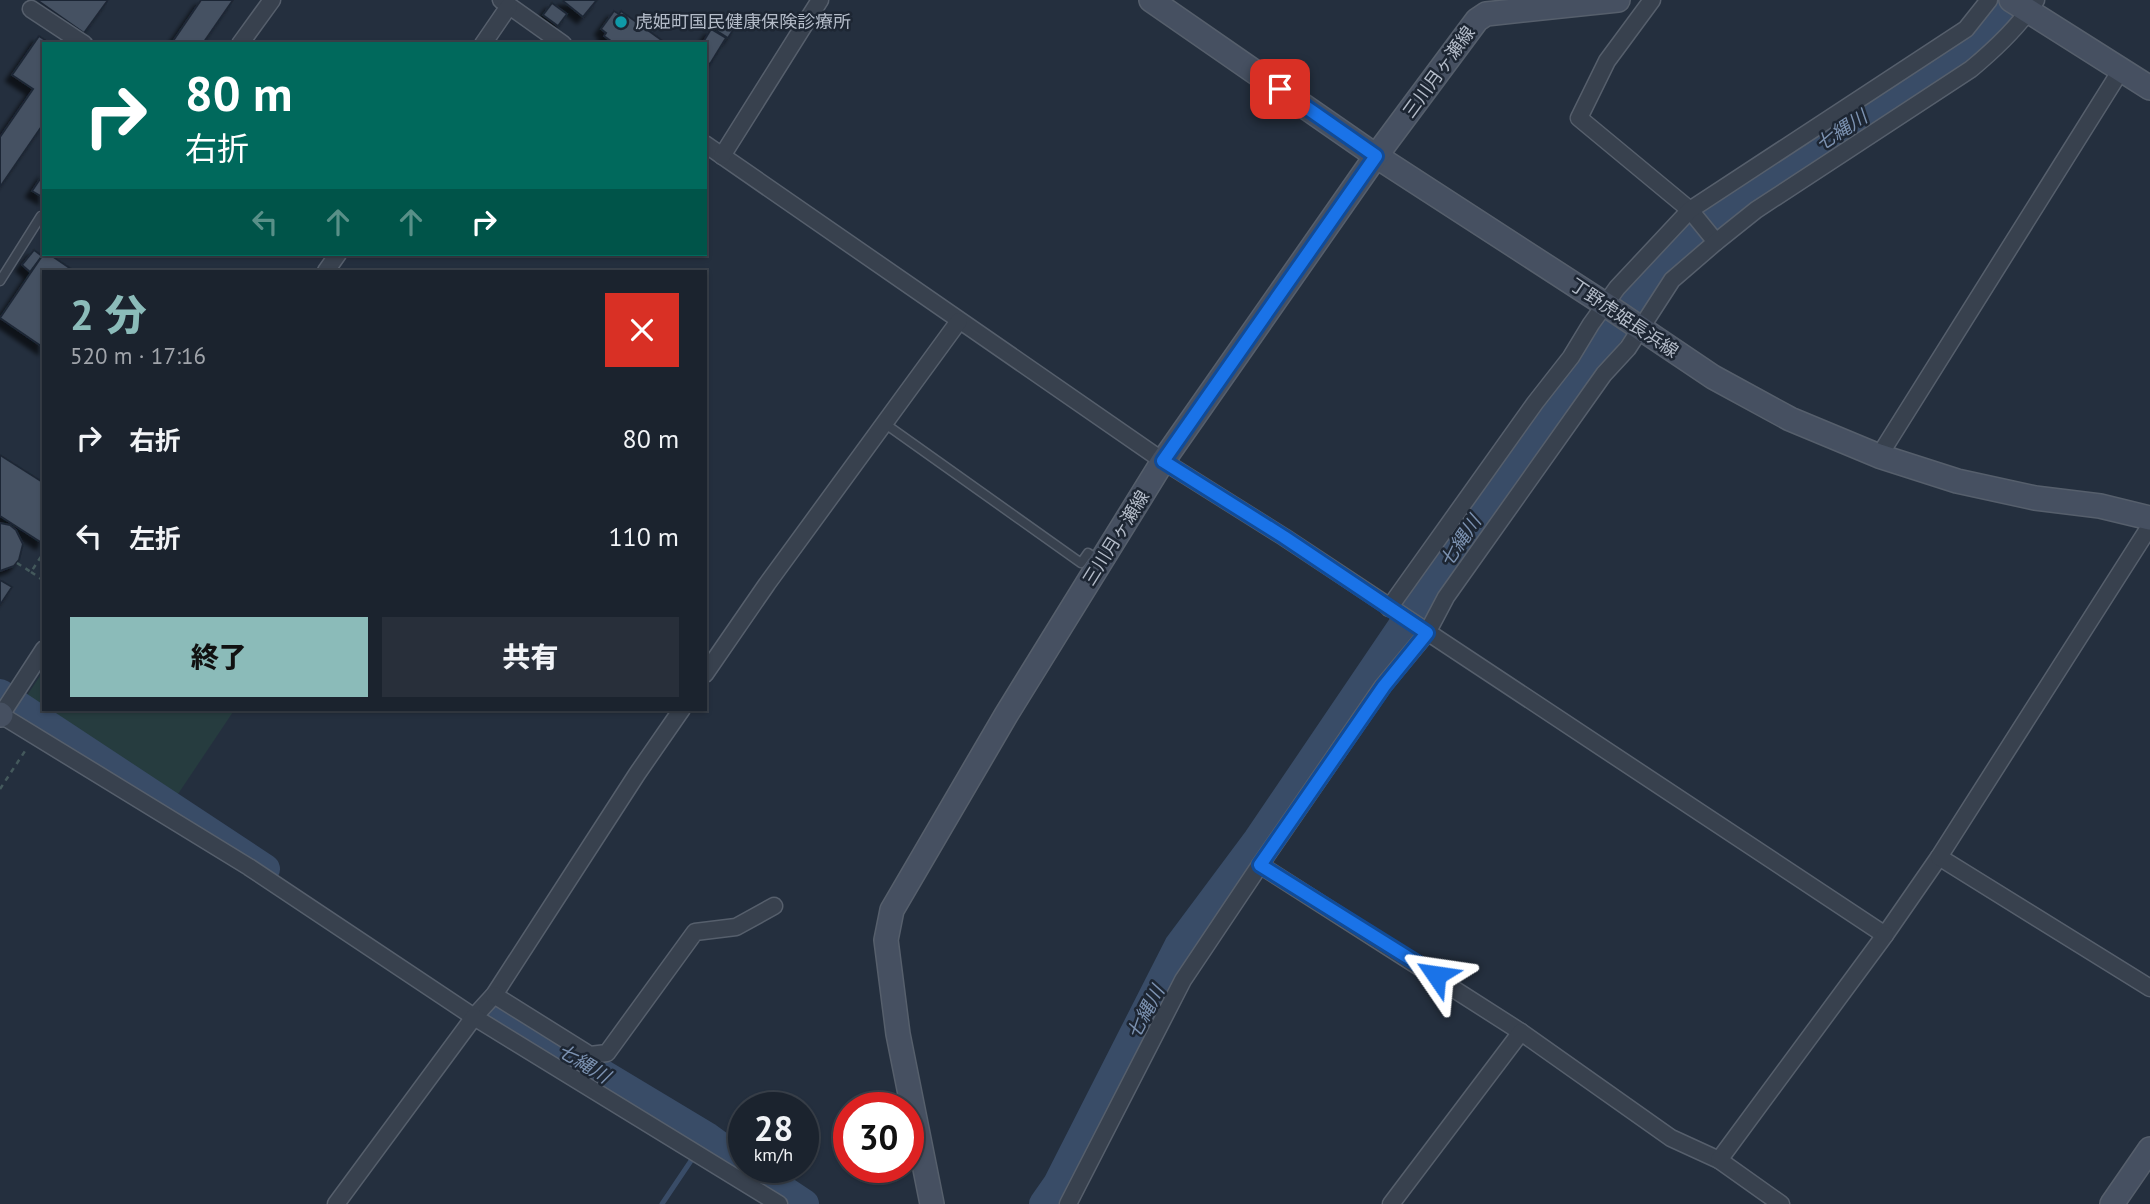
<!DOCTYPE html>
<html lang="ja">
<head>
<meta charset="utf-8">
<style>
	:root { --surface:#1b232e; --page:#282f3a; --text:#f1f3f6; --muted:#a0a4aa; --line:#39404a; --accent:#8bbbb9 }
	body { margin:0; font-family:"PT Sans","Noto Sans JP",sans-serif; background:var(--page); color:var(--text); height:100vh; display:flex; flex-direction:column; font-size:26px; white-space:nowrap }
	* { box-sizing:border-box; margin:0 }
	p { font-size:23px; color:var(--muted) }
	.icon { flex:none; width:38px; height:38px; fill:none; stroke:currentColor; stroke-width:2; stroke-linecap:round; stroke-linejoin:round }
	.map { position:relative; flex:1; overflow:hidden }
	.sheet { position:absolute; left:42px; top:270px; width:665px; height:441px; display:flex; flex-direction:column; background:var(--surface); border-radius:0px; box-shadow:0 2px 5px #0004,0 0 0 2px var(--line) }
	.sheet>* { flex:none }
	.banner { position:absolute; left:42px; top:42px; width:665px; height:214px; border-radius:0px; box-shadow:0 2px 5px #0004,0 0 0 2px var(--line); background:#00695c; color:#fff; overflow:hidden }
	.speed { position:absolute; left:728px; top:1092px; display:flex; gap:14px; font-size:35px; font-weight:700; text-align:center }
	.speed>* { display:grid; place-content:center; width:91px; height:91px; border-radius:50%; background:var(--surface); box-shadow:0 2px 5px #0004,0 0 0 2px var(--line); line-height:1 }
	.speed small { font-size:18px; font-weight:400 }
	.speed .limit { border:10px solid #d22; background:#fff; color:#111 }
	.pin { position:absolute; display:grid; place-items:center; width:60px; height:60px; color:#fff; margin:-30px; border-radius:14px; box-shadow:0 4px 10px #0006 }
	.me { position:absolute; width:77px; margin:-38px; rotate:302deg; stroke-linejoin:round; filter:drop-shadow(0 0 5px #0008) }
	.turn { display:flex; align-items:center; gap:24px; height:147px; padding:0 28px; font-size:32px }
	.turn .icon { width:91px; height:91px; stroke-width:2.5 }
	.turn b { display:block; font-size:49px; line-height:60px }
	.lanes { display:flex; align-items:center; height:66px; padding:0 28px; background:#0003; justify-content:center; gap:35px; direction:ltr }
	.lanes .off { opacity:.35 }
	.round { display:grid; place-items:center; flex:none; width:74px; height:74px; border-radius:0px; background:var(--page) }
	.overview { display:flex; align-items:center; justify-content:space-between; height:119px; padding:0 28px }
	h1 { font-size:42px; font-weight:800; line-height:52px; color:var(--accent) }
	.action { display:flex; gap:14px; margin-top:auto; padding:14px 28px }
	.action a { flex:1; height:80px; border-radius:0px; background:var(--accent); color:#111; font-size:28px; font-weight:800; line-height:80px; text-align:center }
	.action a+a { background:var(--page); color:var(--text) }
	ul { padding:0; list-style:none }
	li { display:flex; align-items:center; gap:21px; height:98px; padding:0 28px }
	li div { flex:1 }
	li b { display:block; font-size:26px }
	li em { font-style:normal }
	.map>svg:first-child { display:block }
	.green { fill:#263c3f }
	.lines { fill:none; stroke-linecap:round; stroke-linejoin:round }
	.stream { stroke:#394c67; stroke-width:5 }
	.river { stroke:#394c67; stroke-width:30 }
	.building { fill:#455162; stroke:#1f2835; stroke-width:2; filter:url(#shadow) }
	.lane-casing { stroke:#565f6c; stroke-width:11 }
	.street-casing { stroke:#565f6c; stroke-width:19 }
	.secondary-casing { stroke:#565f6c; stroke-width:26 }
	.path { stroke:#44595c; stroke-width:2.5; stroke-dasharray:5 5; stroke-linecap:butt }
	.lane { stroke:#38414e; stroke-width:8 }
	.street { stroke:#38414e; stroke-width:16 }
	.secondary { stroke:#465061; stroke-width:23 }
	.route-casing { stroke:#114b97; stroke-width:18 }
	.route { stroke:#1a73e8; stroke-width:12 }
	.culture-dot { fill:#0f9aa8; stroke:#1d2633; stroke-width:2.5 }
	.labels { text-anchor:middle; stroke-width:5; stroke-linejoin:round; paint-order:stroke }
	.poi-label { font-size:18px; fill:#b4bcc9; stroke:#1d2633; text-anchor:start }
	.street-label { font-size:18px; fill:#b4bcc9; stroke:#1d2633 }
	.water-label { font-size:19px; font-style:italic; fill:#7c92b1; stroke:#1d2633 }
</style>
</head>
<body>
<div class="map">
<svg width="2150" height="1204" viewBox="0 0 2150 1204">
	<defs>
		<filter id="shadow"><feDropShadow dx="-6" dy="6" stdDeviation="2" flood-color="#0009"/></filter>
	</defs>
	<rect width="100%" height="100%" fill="#242f3e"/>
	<path class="green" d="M 44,670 L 44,709 L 235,709 L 174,800 L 28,703 L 30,699 L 26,697 Z"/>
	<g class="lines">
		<path class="stream" d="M 662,1204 L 707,1137"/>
		<g class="river">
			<path d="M 0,694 L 265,869"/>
			<path d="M 497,1011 L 707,1137 L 744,1164"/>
			<path d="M 748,1167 L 804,1204"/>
			<path d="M 1044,1204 L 1058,1184 L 1179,946 L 1258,840 L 1476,518 L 1645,282 L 1676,250 L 1737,198 L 1935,70 L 1976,41 L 2013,0"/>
		</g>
	</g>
	<g class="building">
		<path d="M 37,0 L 108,0 L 84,33 Z"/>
		<path d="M 201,0 L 233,0 L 204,42 L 206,44 L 171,44 Z"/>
		<path d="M 564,0 L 597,0 L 583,17 L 563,1 Z"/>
		<path d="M 552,3 L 567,14 L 558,26 L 543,15 Z"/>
		<path d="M 614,11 L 619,14 L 621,11 L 667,44 L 615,44 L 604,36 L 606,33 L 601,29 Z"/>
		<path d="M 723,20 L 735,27 L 728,38 L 717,31 Z"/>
		<path d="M 711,29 L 726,38 L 710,64 L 705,61 L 705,44 L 702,44 Z"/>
		<path d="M 39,36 L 51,44 L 44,44 L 44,123 L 0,187 L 0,137 L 33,89 L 12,75 Z"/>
		<path d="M 44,173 L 44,198 L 32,191 Z"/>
		<path d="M 34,250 L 42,256 L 30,272 L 22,265 Z"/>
		<path d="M 44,253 L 49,254 L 74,271 L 44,271 L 44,348 L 0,318 Z"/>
		<path d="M 0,455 L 44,483 L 44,539 L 42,543 L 0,516 Z"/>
		<path d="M 0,523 L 10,525 L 16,530 L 23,544 L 19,560 L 14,566 L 0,571 Z"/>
		<path d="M 0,580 L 12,587 L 0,605 Z"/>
	</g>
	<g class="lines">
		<g class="lane-casing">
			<g id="lane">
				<path d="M 0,281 L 41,216 L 44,219"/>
				<path d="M 884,423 L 1081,563 L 1088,553 L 1099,560"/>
			</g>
		</g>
		<g class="street-casing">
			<g id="street">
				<path d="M 501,0 L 563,44"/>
				<path d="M 1652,0 L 1607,61 L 1579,118 L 1690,210 L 1716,242"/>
				<path d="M 31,9 L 84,44"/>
				<path d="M 240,44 L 272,0"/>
				<path d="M 483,44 L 509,6"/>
				<path d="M 705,144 L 1163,461 L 1284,537 L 1885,935 L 1939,857"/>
				<path d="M 722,156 L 820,0"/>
				<path d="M 326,271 L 338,254"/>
				<path d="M 1879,456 L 2121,70"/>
				<path d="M 2150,526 L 1939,857 L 2150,988"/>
				<path d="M 1389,608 L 1535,403 L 1571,357 L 1591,324 L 1617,288 L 1690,210 L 1966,29 L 1989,0"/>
				<path d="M 44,649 L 1,715 L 249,867 L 474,1017 L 494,995 L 637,774 L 682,709"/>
				<path d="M 705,674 L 767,584 L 959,321"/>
				<path d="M 494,995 L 590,1055 L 607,1053 L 695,932 L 736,927 L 774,906"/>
				<path d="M 1521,1032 L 1260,865 L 1383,686 L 1427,633 L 1446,597 L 1604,374 L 1628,348 L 1672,280 L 1716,242 L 1756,210 L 1971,69 C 1995,49 2019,27 2036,0"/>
				<path d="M 336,1204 L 474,1017 L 779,1204"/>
				<path d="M 1068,1204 L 1183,980 L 1260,865"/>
				<path d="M 1391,1204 L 1521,1032 L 1671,1138 L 1719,1160"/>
				<path d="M 1781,1204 L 1719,1160 L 1885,935"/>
			</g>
		</g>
		<g class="secondary-casing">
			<g id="secondary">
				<path d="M 1151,0 L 1376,156 L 1609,307 L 1713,377 L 1790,419 L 1879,456 L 1957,481 L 2035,498 L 2100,506 L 2150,518"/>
				<path d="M 2011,0 L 2150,88"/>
				<path d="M 0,714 L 1,715"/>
				<path d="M 932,1204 L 898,1034 L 886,940 L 892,910 L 1006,715 L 1163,461 L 1376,156 L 1477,20 L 1486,14 L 1618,0"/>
				<path d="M 2112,1204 L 2150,1149"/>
			</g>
		</g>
		<g class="path">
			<path d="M 17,563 L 31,572 L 44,552"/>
			<path d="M 31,572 L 44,581"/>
			<path d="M 0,789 L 27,748"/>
		</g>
		<use href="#lane" class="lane"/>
		<use href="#street" class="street"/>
		<use href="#secondary" class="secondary"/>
	</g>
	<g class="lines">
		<g class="route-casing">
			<path id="route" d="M 1280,89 L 1376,156 L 1163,461 L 1284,537 L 1427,633 L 1384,686 L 1260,865 L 1436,975"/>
		</g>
		<use href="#route" class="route"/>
	</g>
	<circle class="culture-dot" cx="621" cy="22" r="7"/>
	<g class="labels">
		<g class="poi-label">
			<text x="635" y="28">虎姫町国民健康保険診療所</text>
		</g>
		<g class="street-label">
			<text transform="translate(1439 72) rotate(-54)" y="6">三川月ヶ瀬線</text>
			<text transform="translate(1624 318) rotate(34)" y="6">丁野虎姫長浜線</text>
			<text transform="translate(1116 538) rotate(-58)" y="6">三川月ヶ瀬線</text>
		</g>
		<g class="water-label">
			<text transform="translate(1841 130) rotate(-33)" y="7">七縄川</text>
			<text transform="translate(1460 541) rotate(-56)" y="7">七縄川</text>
			<text transform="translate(1145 1012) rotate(-62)" y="7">七縄川</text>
			<text transform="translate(584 1063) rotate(31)" y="7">七縄川</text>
		</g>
	</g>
</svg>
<div class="speed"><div>28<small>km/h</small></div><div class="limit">30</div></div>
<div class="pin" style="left:1280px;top:89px;background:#d93025"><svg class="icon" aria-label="arrive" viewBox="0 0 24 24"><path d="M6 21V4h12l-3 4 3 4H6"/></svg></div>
<svg class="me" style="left:1436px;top:975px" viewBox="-20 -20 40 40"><path d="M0-17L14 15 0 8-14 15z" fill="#1a73e8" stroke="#fff" stroke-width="4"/></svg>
<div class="banner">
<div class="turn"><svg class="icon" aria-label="right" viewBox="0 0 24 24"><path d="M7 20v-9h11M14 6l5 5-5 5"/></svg><div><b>80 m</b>右折</div></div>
<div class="lanes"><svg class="icon off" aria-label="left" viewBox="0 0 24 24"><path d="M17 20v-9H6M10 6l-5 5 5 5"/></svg><svg class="icon off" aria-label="ahead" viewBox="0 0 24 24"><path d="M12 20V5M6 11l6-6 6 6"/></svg><svg class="icon off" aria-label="ahead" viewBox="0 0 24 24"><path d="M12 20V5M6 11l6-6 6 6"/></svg><svg class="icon" aria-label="right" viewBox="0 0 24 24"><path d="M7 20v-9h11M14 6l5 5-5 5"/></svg></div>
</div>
<section class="sheet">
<div class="overview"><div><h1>2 分</h1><p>520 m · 17:16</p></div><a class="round" style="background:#d93025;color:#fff"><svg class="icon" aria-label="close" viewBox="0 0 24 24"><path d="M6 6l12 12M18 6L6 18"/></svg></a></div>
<ul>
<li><svg class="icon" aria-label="right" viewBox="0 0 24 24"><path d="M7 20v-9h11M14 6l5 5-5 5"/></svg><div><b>右折</b></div><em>80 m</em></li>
<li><svg class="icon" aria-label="left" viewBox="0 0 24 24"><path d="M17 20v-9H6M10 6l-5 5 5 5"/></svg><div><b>左折</b></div><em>110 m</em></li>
</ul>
<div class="action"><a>終了</a><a>共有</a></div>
</section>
</div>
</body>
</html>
